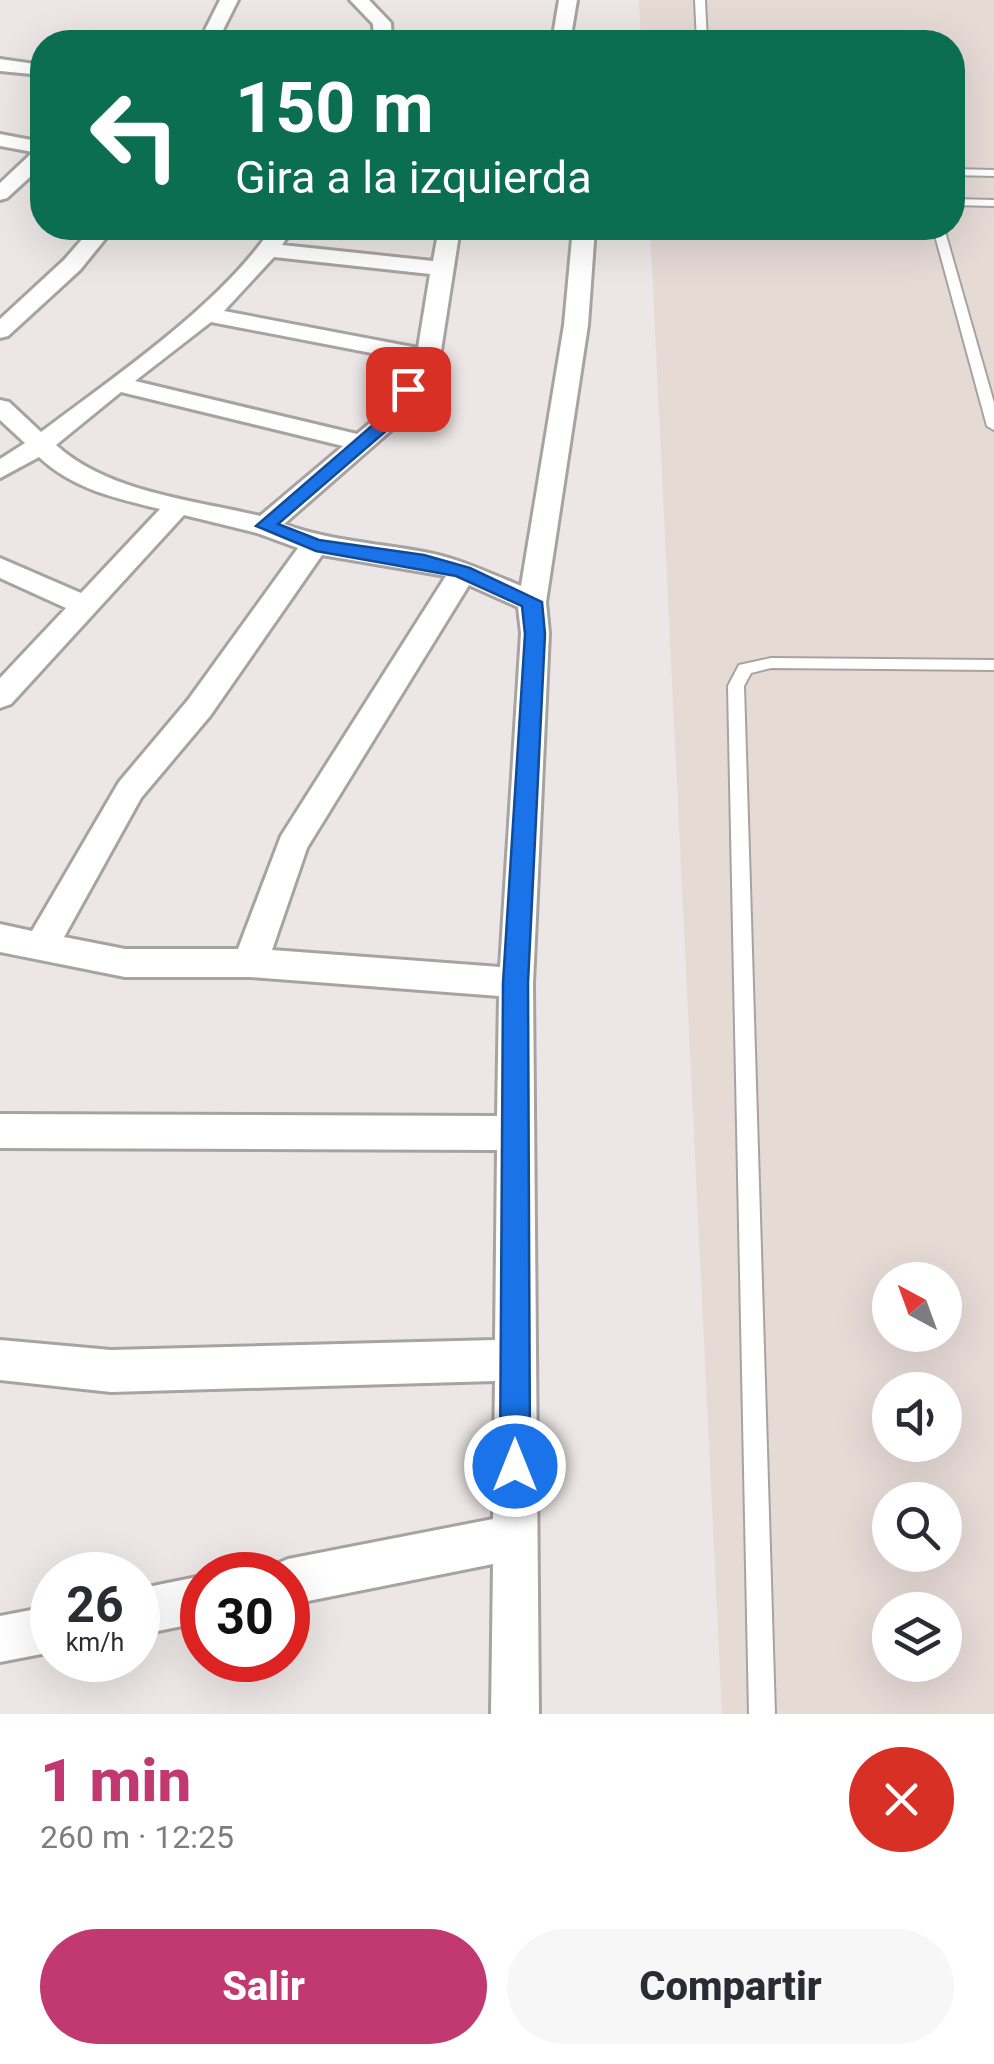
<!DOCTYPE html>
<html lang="es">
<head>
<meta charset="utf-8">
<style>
	:root { --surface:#fff; --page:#f7f7f7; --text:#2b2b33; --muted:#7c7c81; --accent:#c23972 }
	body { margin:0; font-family:Roboto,sans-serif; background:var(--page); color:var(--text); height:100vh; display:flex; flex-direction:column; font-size:38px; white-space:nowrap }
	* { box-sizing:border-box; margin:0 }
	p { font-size:32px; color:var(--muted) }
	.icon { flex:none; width:55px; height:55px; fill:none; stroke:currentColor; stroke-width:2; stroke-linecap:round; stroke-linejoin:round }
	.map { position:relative; height:1714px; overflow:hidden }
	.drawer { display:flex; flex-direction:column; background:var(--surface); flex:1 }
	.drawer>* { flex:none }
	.top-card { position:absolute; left:30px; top:30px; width:935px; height:210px; border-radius:40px; box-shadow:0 10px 40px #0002; background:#0b6e4f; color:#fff; overflow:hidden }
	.needle { width:65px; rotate:319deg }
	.tools { position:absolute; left:872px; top:1262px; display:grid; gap:20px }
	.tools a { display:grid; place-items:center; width:90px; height:90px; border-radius:50%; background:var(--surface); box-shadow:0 10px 40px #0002; font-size:50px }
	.speed { position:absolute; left:30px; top:1552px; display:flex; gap:20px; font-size:50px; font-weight:700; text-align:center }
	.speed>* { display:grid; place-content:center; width:130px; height:130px; border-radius:50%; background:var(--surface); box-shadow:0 10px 40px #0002; line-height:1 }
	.speed small { font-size:25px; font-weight:400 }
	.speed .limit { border:15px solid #d22; background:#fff; color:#111 }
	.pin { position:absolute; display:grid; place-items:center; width:85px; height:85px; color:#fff; margin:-42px; border-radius:20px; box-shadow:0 5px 15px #0006 }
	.me { position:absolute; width:110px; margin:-55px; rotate:0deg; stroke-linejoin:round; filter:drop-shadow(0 0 8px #0008) }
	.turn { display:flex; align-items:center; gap:35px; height:210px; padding:0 40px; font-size:45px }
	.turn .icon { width:130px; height:130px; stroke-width:2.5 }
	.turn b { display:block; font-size:70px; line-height:85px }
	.round { display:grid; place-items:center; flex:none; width:105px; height:105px; border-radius:52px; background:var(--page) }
	.overview { display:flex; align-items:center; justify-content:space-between; height:170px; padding:0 40px }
	h1 { font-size:60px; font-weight:800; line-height:75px; color:var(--accent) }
	.button { display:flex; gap:20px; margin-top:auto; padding:20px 40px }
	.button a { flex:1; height:115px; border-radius:60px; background:var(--accent); color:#fff; font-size:40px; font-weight:800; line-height:115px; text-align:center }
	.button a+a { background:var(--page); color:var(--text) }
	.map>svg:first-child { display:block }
	.built { fill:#e6dad5; fill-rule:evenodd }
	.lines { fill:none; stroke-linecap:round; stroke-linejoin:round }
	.lane-casing { stroke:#a7a3a1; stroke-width:4 }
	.street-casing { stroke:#a7a3a1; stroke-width:6 }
	.lane { fill:#fff; fill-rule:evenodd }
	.street { fill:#fff; fill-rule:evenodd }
	.route { fill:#1a73e8; stroke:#114b97; stroke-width:2.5 }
</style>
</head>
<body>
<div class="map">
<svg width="994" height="1714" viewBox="0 0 994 1714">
	<rect width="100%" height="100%" fill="#ece7e6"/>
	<path class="built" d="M 639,0 L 994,0 L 994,1714 L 722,1714 L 650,228 L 952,228 L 952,42 L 641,42 ZM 890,1280 L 945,1280 L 945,1335 L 890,1335 ZM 890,1390 L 945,1390 L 945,1445 L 890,1445 ZM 890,1500 L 945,1500 L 945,1555 L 890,1555 ZM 890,1610 L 945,1610 L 945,1665 L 890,1665 Z"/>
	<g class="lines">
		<g class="lane-casing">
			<g id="lane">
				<path d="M 695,0 L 705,0 L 707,42 L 697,42 Z"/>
				<path d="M 952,169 L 994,170 L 994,176 L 952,175 Z"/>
				<path d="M 952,199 L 994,200 L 994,206 L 952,205 Z"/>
				<path d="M 933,228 L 944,228 L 994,403 L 994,430 L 987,426 Z"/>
				<path d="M 771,658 L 994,660 L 994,670 L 771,668 L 751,673 L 744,686 L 775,1714 L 749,1714 L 728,686 L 739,665 Z"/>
			</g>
		</g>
		<g class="street-casing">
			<g id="street">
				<path d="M 220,0 L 238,0 L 217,42 L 199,42 Z"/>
				<path d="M 350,0 L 369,0 L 391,23 L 392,42 L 374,42 L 373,24 Z"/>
				<path d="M 559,0 L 577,0 L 570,42 L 552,42 Z"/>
				<path d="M 0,59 L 42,65 L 42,75 L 0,71 Z"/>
				<path d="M 0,134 L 42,142 L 42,166 L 7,198 L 0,200 L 0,183 L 33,152 L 0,146 Z"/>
				<path d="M 92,228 L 114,228 L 80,270 L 8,336 L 0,338 L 0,319 L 64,260 Z"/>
				<path d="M 272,228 L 293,228 L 282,245 L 433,261 L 439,228 L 460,228 L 440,357 L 396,426 L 284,524 C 330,541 376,543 424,552 C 458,558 489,573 521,586 L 564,325 L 573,228 L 595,228 L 588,325 L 546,602 L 549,633 L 533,983 L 539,1714 L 491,1714 L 493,1564 L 288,1605 L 288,1575 L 268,1575 L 272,1566 L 288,1559 L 493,1519 L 495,1381 L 111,1392 L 0,1380 L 0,1340 L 111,1350 L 495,1340 L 497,1150 L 0,1148 L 0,1114 L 497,1116 L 499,996 L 250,977 L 125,977 L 0,952 L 0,924 L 32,931 L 119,782 L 188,700 L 298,548 L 257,533 L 184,515 L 11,704 L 0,708 L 0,678 L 66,608 L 0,578 L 0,558 L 81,593 L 160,509 C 115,498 73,489 39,457 L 0,478 L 0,459 L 25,443 L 0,420 L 0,400 L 9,402 L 41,432 C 117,375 220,305 272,228 ZM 274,257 L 430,274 L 418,348 L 224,311 ZM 211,322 L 413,361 L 378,416 L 357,434 L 135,381 ZM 121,392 L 343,446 L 260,516 C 193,500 107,492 56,445 ZM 322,555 L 446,576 L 281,836 L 238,949 L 125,949 L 64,937 L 141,798 L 210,716 ZM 469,585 L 518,607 L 521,633 L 500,967 L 272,950 L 307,848 Z"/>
				<path d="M 202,1576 L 202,1622 L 138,1635 L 138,1589 Z"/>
				<path d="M 52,1606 L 52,1652 L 0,1662 L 0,1616 Z"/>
			</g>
		</g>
		<use href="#lane" class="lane"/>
		<use href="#street" class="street"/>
	</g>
	<path class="route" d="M 401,385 L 416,389 L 393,425 L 278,524 L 319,540 L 424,555 L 470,568 L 542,602 L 545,634 L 528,983 L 530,1466 L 526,1477 L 515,1481 L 504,1477 L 500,1466 L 503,983 L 525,634 L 522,606 L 456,576 L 316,551 L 256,526 L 381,418 Z"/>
</svg>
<div class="tools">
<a><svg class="needle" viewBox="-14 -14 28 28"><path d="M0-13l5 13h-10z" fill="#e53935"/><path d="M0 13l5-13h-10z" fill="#7c7c81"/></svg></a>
<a><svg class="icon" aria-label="sound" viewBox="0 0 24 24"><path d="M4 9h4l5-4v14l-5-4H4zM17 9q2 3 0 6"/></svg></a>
<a><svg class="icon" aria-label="search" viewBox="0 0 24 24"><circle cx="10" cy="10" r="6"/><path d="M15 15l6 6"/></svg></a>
<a><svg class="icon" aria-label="layers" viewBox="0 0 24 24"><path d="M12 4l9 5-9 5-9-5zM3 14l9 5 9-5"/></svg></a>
</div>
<div class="speed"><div>26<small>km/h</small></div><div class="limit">30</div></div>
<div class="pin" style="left:408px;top:389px;background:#d93025"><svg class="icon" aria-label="arrive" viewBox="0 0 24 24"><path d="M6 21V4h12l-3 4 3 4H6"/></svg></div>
<svg class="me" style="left:515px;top:1466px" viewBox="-20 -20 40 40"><circle r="17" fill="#1a73e8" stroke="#fff" stroke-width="3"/><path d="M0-11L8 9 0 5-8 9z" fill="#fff"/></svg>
<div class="top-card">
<div class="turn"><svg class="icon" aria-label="left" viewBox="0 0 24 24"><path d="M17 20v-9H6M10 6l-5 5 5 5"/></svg><div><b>150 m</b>Gira a la izquierda</div></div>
</div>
</div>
<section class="drawer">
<div class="overview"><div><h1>1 min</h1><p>260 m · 12:25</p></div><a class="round" style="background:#d93025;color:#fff"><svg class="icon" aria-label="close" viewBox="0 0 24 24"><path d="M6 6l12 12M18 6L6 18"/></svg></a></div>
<div class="button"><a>Salir</a><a>Compartir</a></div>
</section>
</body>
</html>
